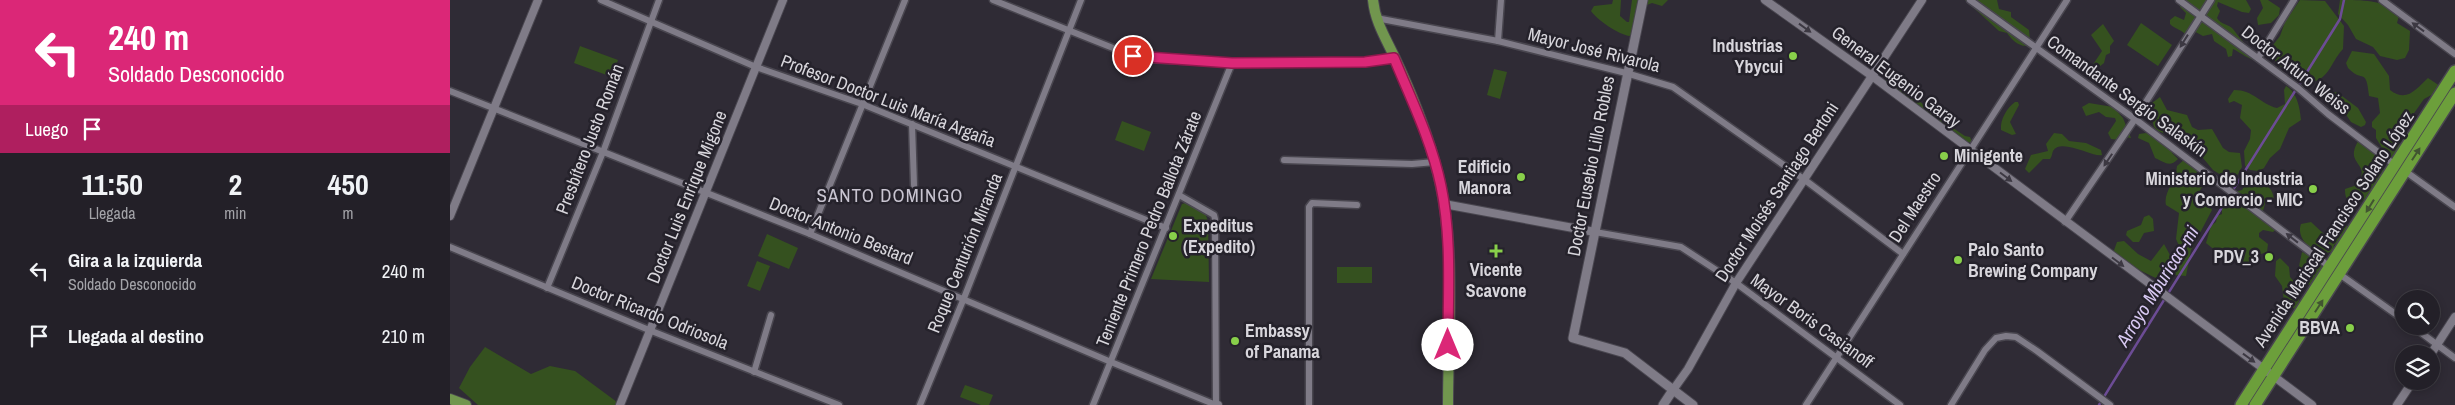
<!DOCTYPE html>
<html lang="es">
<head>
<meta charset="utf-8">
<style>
	:root { --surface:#232028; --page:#2f2d34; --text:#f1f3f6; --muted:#a3a3a8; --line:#403e45 }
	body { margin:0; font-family:"Archivo Narrow",sans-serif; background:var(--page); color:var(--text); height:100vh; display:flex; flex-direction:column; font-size:19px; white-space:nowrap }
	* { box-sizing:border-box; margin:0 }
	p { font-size:16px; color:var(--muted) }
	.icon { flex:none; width:28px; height:28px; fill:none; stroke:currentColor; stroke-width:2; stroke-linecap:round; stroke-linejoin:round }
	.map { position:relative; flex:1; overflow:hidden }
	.side { display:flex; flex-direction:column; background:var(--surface); width:450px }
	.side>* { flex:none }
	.guide { background:#db2777; color:#fff; overflow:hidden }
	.buttons { position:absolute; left:1945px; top:290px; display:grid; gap:10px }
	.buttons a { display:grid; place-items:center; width:45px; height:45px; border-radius:50%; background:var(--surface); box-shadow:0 2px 8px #0003,0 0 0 1px var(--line); font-size:25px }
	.pin { position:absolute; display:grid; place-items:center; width:42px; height:42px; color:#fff; margin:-21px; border:2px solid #fff; border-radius:50%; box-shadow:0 1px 5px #0007 }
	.me { position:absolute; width:55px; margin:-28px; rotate:0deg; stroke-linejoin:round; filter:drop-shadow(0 0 4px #0008) }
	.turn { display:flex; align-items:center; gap:18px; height:105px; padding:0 25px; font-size:22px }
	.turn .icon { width:65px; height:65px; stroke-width:2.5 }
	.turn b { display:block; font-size:35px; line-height:42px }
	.then { display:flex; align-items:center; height:48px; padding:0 25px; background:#0003; gap:10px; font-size:19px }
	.eta { display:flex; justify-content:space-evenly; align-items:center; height:85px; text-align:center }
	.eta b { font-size:30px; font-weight:700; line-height:35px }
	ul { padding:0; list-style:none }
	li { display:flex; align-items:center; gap:15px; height:65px; padding:0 25px }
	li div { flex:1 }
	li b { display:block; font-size:19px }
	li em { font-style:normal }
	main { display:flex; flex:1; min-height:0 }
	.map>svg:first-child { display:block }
	.green { fill:#35511f }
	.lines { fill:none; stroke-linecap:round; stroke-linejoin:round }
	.stream { stroke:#6c4c95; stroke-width:2.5 }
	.minor-casing { stroke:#49464f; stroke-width:9 }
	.tertiary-casing { stroke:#49464f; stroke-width:10 }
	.secondary-casing { stroke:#49464f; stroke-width:11 }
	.primary-casing { stroke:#49464f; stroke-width:12 }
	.trunk-casing { stroke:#49464f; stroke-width:14 }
	.minor { stroke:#7f7b87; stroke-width:6 }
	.tertiary { stroke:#7f7b87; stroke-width:8 }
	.secondary { stroke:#7f7b87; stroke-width:9 }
	.primary { stroke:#71964e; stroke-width:10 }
	.trunk { stroke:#6c9f3b; stroke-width:11 }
	.oneway { fill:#3c3842 }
	.oneway2 { fill:#415431 }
	.route-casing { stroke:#8e194d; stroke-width:12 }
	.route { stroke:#db2777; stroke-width:9 }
	.poi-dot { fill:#88cf4a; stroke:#25222b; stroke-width:2 }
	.labels { text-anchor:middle; stroke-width:5; stroke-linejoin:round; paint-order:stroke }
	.poi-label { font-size:18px; font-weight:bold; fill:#d8d6dc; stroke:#25222b; text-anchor:end }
	.street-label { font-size:18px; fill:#d8d6dc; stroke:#25222b }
	.neighbourhood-label { font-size:19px; letter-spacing:1px; fill:#c9c5d1; stroke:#25222b }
	.water-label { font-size:19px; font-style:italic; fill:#d8c9f2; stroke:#25222b }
</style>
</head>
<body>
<main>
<section class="side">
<div class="guide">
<div class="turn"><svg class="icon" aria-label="left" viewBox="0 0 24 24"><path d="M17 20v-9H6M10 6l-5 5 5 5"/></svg><div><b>240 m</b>Soldado Desconocido</div></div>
<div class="then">Luego<svg class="icon" aria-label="arrive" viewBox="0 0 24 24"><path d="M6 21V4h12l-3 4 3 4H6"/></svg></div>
</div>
<div class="eta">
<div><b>11:50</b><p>Llegada</p></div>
<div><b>2</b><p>min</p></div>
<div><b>450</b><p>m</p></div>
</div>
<ul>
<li><svg class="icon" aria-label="left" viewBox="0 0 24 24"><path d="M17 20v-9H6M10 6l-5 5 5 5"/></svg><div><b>Gira a la izquierda</b><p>Soldado Desconocido</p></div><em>240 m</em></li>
<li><svg class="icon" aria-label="arrive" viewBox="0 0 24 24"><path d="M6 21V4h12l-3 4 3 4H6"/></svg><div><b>Llegada al destino</b></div><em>210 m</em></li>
</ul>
</section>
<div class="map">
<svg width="2005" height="405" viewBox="0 0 2005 405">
	<rect width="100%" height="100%" fill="#2f2b35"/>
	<g class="green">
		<path d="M 1163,0 L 1171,0 L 1170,16 L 1177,22 L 1179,22 L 1182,0 L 1218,0 L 1212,6 L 1202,3 L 1197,5 L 1180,36 C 1169,35 1147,20 1141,11 L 1144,6 L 1162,4 Z"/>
		<path d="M 1515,0 L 1547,0 L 1549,9 L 1561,12 L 1561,17 L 1579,30 L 1580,40 L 1576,46 C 1568,46 1561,39 1557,33 L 1549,31 Z"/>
		<path d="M 1729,0 L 1796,0 L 1801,9 L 1799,13 L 1792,12 L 1768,2 L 1767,6 L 1770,11 L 1767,18 C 1771,25 1779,24 1783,29 C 1790,38 1797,49 1808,54 L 1807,61 C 1800,60 1791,53 1783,49 L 1782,56 L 1778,57 L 1776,49 L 1764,41 L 1762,34 L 1753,36 L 1740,29 L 1735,34 C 1730,29 1725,29 1720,24 L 1720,20 L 1725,16 L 1734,20 L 1736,13 L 1730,7 Z"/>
		<path d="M 1810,0 L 1818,0 L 1830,8 L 1829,15 L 1821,23 L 1808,25 L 1807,18 L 1813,8 Z"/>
		<path d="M 1850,0 L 1875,1 L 1894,26 L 1893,49 C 1879,64 1880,82 1854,83 C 1843,72 1822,67 1820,49 L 1830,36 L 1835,22 Z"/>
		<path d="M 1890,0 C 1913,0 1931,0 1950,12 L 1947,23 L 1960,31 L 1959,50 L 1955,58 L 1947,60 L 1930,56 L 1923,47 L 1906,39 L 1898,25 L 1888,14 Z"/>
		<path d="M 1691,23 L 1722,45 L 1708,66 L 1677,45 Z"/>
		<path d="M 1653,24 L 1664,41 L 1660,46 L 1660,53 L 1656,55 L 1654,63 L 1649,67 L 1646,74 L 1642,71 L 1642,66 L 1652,51 L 1641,35 Z"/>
		<path d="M 130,46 L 168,60 L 162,77 L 124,63 Z"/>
		<path d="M 1902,51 L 1924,54 L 1939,76 L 1940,90 C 1957,103 1966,89 1978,78 L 1990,86 L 1987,92 L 1974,99 L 1955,126 L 1946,132 L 1951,149 L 1942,157 L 1937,156 L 1926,138 L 1926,130 L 1922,127 L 1922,122 L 1930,113 L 1928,98 L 1919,96 C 1916,66 1913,84 1898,68 L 1896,63 Z"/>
		<path d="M 1044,69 L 1057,72 L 1050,99 L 1037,95 Z"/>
		<path d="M 1436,78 L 1480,109 L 1497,124 L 1515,136 L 1520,137 L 1522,142 L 1517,143 L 1435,81 Z"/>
		<path d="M 1836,86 C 1847,92 1850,108 1851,120 L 1839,128 L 1830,149 L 1820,158 L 1814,168 L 1809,171 L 1800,170 L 1795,166 L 1794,151 L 1800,139 L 1801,130 L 1790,118 L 1792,105 L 1784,101 L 1779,103 L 1778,99 L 1784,90 C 1804,90 1810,104 1827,108 L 1835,104 L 1834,90 Z"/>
		<path d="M 1884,92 L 1888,93 L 1908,108 L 1916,122 L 1915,125 L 1911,127 L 1901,122 L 1895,113 L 1876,102 L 1876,98 Z"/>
		<path d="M 1710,97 L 1717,110 L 1737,115 L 1742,127 L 1748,130 L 1762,129 L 1773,148 L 1779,152 L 1790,153 L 1792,167 L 1785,179 L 1779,180 L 1763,170 L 1753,158 L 1741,152 L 1726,138 L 1708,131 L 1704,127 L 1698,106 Z"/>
		<path d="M 1565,102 L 1568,102 L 1569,105 L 1560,122 L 1566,134 L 1562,135 L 1551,130 C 1550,119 1557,108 1565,102 Z"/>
		<path d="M 1639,103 L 1663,107 L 1673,118 L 1681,138 L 1674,137 L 1669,140 L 1661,139 L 1658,133 L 1666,121 L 1665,118 L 1656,117 L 1649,112 L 1636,116 L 1632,107 Z"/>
		<path d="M 672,121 L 701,132 L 694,151 L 665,140 Z"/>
		<path d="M 1604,133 L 1612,134 L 1619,141 L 1636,143 L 1651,150 L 1652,155 C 1644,158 1611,137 1603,151 C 1602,154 1602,156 1600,159 L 1593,159 L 1579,173 L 1575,169 L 1581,155 L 1598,151 L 1596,144 Z"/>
		<path d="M 1696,133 L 1722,143 L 1724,145 L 1722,153 L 1728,159 C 1719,168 1715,162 1705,158 L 1699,143 L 1688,138 L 1689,134 Z"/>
		<path d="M 1911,137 C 1920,140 1924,147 1933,152 C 1937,172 1928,193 1909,203 C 1898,202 1895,200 1895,189 L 1907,185 C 1924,161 1890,166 1911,137 Z"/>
		<path d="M 1735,159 L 1746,170 L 1750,178 L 1757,181 L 1757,185 L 1751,188 L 1750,191 L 1762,210 L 1741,250 L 1736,276 L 1724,275 L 1716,283 L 1683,267 L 1663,253 L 1667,242 L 1674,241 L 1688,254 L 1701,261 L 1714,244 L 1720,255 L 1728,258 L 1731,250 L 1726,239 L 1729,213 L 1716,205 C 1713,192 1726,182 1727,166 Z"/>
		<path d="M 1803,181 C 1814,181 1824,188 1824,201 L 1815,204 L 1813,211 L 1825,220 L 1829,226 L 1823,232 L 1813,230 L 1809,233 L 1809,237 L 1818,244 L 1817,252 L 1808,255 L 1805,262 L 1793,263 L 1786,256 L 1772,256 L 1756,243 L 1761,226 L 1766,222 L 1767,216 L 1772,214 C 1772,196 1775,194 1792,190 L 1796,184 Z"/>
		<path d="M 738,202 L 755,213 L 758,221 L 759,282 L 701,279 L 732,204 Z"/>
		<path d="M 1699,215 L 1703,219 L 1704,231 L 1694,233 L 1689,242 L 1683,242 L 1676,235 L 1677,231 L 1691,225 L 1694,217 Z"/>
		<path d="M 1861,222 L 1874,234 L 1887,223 L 1897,226 C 1898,235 1891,240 1884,245 L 1883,251 L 1871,255 C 1860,250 1846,237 1851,224 Z"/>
		<path d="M 317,234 L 348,248 L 339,269 L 308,256 Z"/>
		<path d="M 1852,252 L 1887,269 L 1825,361 L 1862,285 L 1855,284 L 1852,286 L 1848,284 L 1849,277 L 1853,273 L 1849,266 Z"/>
		<path d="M 1830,258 L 1839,267 L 1840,277 L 1848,286 L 1849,304 L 1845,309 L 1834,302 L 1832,286 L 1825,276 L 1826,261 Z"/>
		<path d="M 307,261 L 320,266 L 310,291 L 297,286 Z"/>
		<rect x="887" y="267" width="35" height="16"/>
		<path d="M 35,347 L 81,374 L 100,366 L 125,371 L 171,405 L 28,405 L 9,388 L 20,367 Z"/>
		<path d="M 515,385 L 543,395 L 539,405 L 531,405 L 510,397 Z"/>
	</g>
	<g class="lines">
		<path class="stream" d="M 1649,405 C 1728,276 1810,148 1890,19 L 1894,0"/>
		<g class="minor-casing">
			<g id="minor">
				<path d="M 151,0 L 306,67 L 412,104 L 716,228"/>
				<path d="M 543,0 L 683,56 L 695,59 L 782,63 L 915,62 L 945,57"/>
				<path d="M 1520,0 L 1685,119 L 1880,267"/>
				<path d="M 1729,0 L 1848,88 L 1878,114 L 1945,165"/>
				<path d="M 1932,0 L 2005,54"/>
				<path d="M 926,18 L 1048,41 L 1176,73 L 1223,87 L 1355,180 L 1453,254"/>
				<path d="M 1048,41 L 1051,0"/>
				<path d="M 1808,58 L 1844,0"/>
				<path d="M 0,91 L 360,234 L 661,362 L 766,405 L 765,219 L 764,215 L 729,195"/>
				<path d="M 462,124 L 464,185"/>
				<path d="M 834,160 L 962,164 L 985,162"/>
				<path d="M 1955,171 L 2005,207"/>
				<path d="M 1615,222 L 1685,119 L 1761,0"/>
				<path d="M 1145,232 L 1231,247 L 1286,283 L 1450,405"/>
				<path d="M 360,234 L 455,0"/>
				<path d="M 0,247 L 199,330 L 389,405"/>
				<path d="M 1888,273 L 1954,320"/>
				<path d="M 97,288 L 153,152 L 209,0"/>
				<path d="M 1962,326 L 2005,358"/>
				<path d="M 304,372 L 321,315"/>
				<path d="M 470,405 L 514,298 L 631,0"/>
				<path d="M 643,405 L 782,63"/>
				<path d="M 859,405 L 859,207 L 862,203 L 907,205"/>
				<path d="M 1356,405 L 1617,0"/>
				<path d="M 1501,405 L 1535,350 L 1546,338 L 1556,336 L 1566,337 L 1587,351 L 1660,405"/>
			</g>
		</g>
		<g class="tertiary-casing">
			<g id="tertiary">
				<path d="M 1315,0 L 1422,76 L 1862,405"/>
				<path d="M 994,204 L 1145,232"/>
				<path d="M 0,216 L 88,0"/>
				<path d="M 1981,354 L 2005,317"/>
				<path d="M 1223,390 L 1238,369 L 1286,283 L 1472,0"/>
				<path d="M 170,405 L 333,0"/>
				<path d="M 766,405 L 768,405"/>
				<path d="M 1947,405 L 1963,381"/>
			</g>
		</g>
		<g class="secondary-casing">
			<g id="secondary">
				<path d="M 1193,0 L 1123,338 L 1175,353 L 1243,405"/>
				<path d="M 1213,405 L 1223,390"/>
			</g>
		</g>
		<g class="primary-casing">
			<g id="primary">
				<path d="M 923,0 C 925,21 935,37 944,56 C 960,90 975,127 985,163 C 1007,236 998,329 998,405"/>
				<path d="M 0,399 L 16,405"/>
			</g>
		</g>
		<g class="trunk-casing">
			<g id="trunk">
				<path d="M 1791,405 L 2005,71"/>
				<path d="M 1805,405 L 2005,93"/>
			</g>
		</g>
		<use href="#minor" class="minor"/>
		<use href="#tertiary" class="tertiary"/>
		<use href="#secondary" class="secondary"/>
		<use href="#primary" class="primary"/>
		<use href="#trunk" class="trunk"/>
	</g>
	<defs><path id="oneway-solid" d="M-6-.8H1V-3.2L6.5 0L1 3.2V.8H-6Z" transform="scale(1.25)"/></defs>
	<g class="oneway">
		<use href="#oneway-solid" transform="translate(1968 27) rotate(-144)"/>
		<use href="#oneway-solid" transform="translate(1355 28) rotate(36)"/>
		<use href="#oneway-solid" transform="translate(1734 41) rotate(122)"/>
		<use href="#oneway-solid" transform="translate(1658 160) rotate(124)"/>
		<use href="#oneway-solid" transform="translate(1556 177) rotate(37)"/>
		<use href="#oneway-solid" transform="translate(1842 238) rotate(-142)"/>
		<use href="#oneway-solid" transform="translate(1668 262) rotate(37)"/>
		<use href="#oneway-solid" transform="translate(1799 358) rotate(36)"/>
	</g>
	<g class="oneway2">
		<use href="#oneway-solid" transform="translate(1966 154) rotate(-57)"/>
		<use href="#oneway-solid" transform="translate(1920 206) rotate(122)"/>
		<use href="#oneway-solid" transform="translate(1869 306) rotate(-57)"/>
	</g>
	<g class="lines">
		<g class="route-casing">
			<path id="route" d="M 683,56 L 782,63 L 915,62 L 944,58 C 961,99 982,142 991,186 C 1002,238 998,292 998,345"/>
		</g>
		<use href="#route" class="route"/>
	</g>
	<g class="poi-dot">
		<circle cx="1343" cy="56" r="5"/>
		<circle cx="1494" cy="156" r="5"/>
		<circle cx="1071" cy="177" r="5"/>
		<circle cx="1863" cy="189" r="5"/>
		<circle cx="723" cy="236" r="5"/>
		<path d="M1043.5 243.5h5v5h5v5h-5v5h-5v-5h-5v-5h5z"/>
		<circle cx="1819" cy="257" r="5"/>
		<circle cx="1508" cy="260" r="5"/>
		<circle cx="1900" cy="328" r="5"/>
		<circle cx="785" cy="341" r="5"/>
	</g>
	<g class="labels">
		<g class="poi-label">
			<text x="1333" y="52">Industrias<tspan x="1333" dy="21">Ybycui</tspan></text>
			<text x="1504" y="162" text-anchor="start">Minigente</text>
			<text x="1061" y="173">Edificio<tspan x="1061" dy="21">Manora</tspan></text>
			<text x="1853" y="185">Ministerio de Industria<tspan x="1853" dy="21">y Comercio - MIC</tspan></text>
			<text x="733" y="232" text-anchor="start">Expeditus<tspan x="733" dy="21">(Expedito)</tspan></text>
			<text x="1518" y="256" text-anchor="start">Palo Santo<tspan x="1518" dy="21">Brewing Company</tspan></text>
			<text x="1809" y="263">PDV_3</text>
			<text x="1046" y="276" text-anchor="middle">Vicente<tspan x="1046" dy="21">Scavone</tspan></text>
			<text x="1890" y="334">BBVA</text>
			<text x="795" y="337" text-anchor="start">Embassy<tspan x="795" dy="21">of Panama</tspan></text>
		</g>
		<g class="street-label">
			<text transform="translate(1144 50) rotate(14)" y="6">Mayor José Rivarola</text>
			<text transform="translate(1846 70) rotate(38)" y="6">Doctor Arturo Weiss</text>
			<text transform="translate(1446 77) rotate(37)" y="6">General Eugenio Garay</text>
			<text transform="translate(1677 96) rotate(36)" y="6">Comandante Sergio Salaskín</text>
			<text transform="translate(438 101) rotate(21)" y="6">Profesor Doctor Luis María Argaña</text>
			<text transform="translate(140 139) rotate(-69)" y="6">Presbítero Justo Román</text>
			<text transform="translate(1141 166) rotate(-79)" y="6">Doctor Eusebio Lillo Robles</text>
			<text transform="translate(1327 192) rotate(-57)" y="6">Doctor Moisés Santiago Bertoni</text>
			<text transform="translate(237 197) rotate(-68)" y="6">Doctor Luis Enrique Migone</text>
			<text transform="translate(1465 207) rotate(-57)" y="6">Del Maestro</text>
			<text transform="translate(699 229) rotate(-68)" y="6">Teniente Primero Pedro Ballota Zárate</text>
			<text transform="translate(1884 229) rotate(-57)" y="6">Avenida Mariscal Francisco Solano López</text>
			<text transform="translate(391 231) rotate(22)" y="6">Doctor Antonio Bestard</text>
			<text transform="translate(515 253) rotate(-68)" y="6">Roque Centurión Miranda</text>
			<text transform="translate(200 313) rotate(22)" y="6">Doctor Ricardo Odriosola</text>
			<text transform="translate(1362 321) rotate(36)" y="6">Mayor Boris Casianoff</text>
		</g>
		<g class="neighbourhood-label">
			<text x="440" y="202">SANTO DOMINGO</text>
		</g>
		<g class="water-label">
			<text transform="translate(1707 286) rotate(-58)" y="7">Arroyo Mburicao-mi</text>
		</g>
	</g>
</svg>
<div class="buttons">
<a><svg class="icon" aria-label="search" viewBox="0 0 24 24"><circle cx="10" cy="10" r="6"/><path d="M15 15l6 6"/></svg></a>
<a><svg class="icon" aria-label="layers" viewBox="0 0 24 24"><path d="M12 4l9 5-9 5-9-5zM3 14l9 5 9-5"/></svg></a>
</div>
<div class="pin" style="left:683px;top:56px;background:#d93025"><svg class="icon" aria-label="arrive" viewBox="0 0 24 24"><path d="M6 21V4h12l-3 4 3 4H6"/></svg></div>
<svg class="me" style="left:998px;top:345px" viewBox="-20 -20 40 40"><circle r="19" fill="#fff"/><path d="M0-13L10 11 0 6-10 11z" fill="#db2777"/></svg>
</div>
</main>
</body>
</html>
